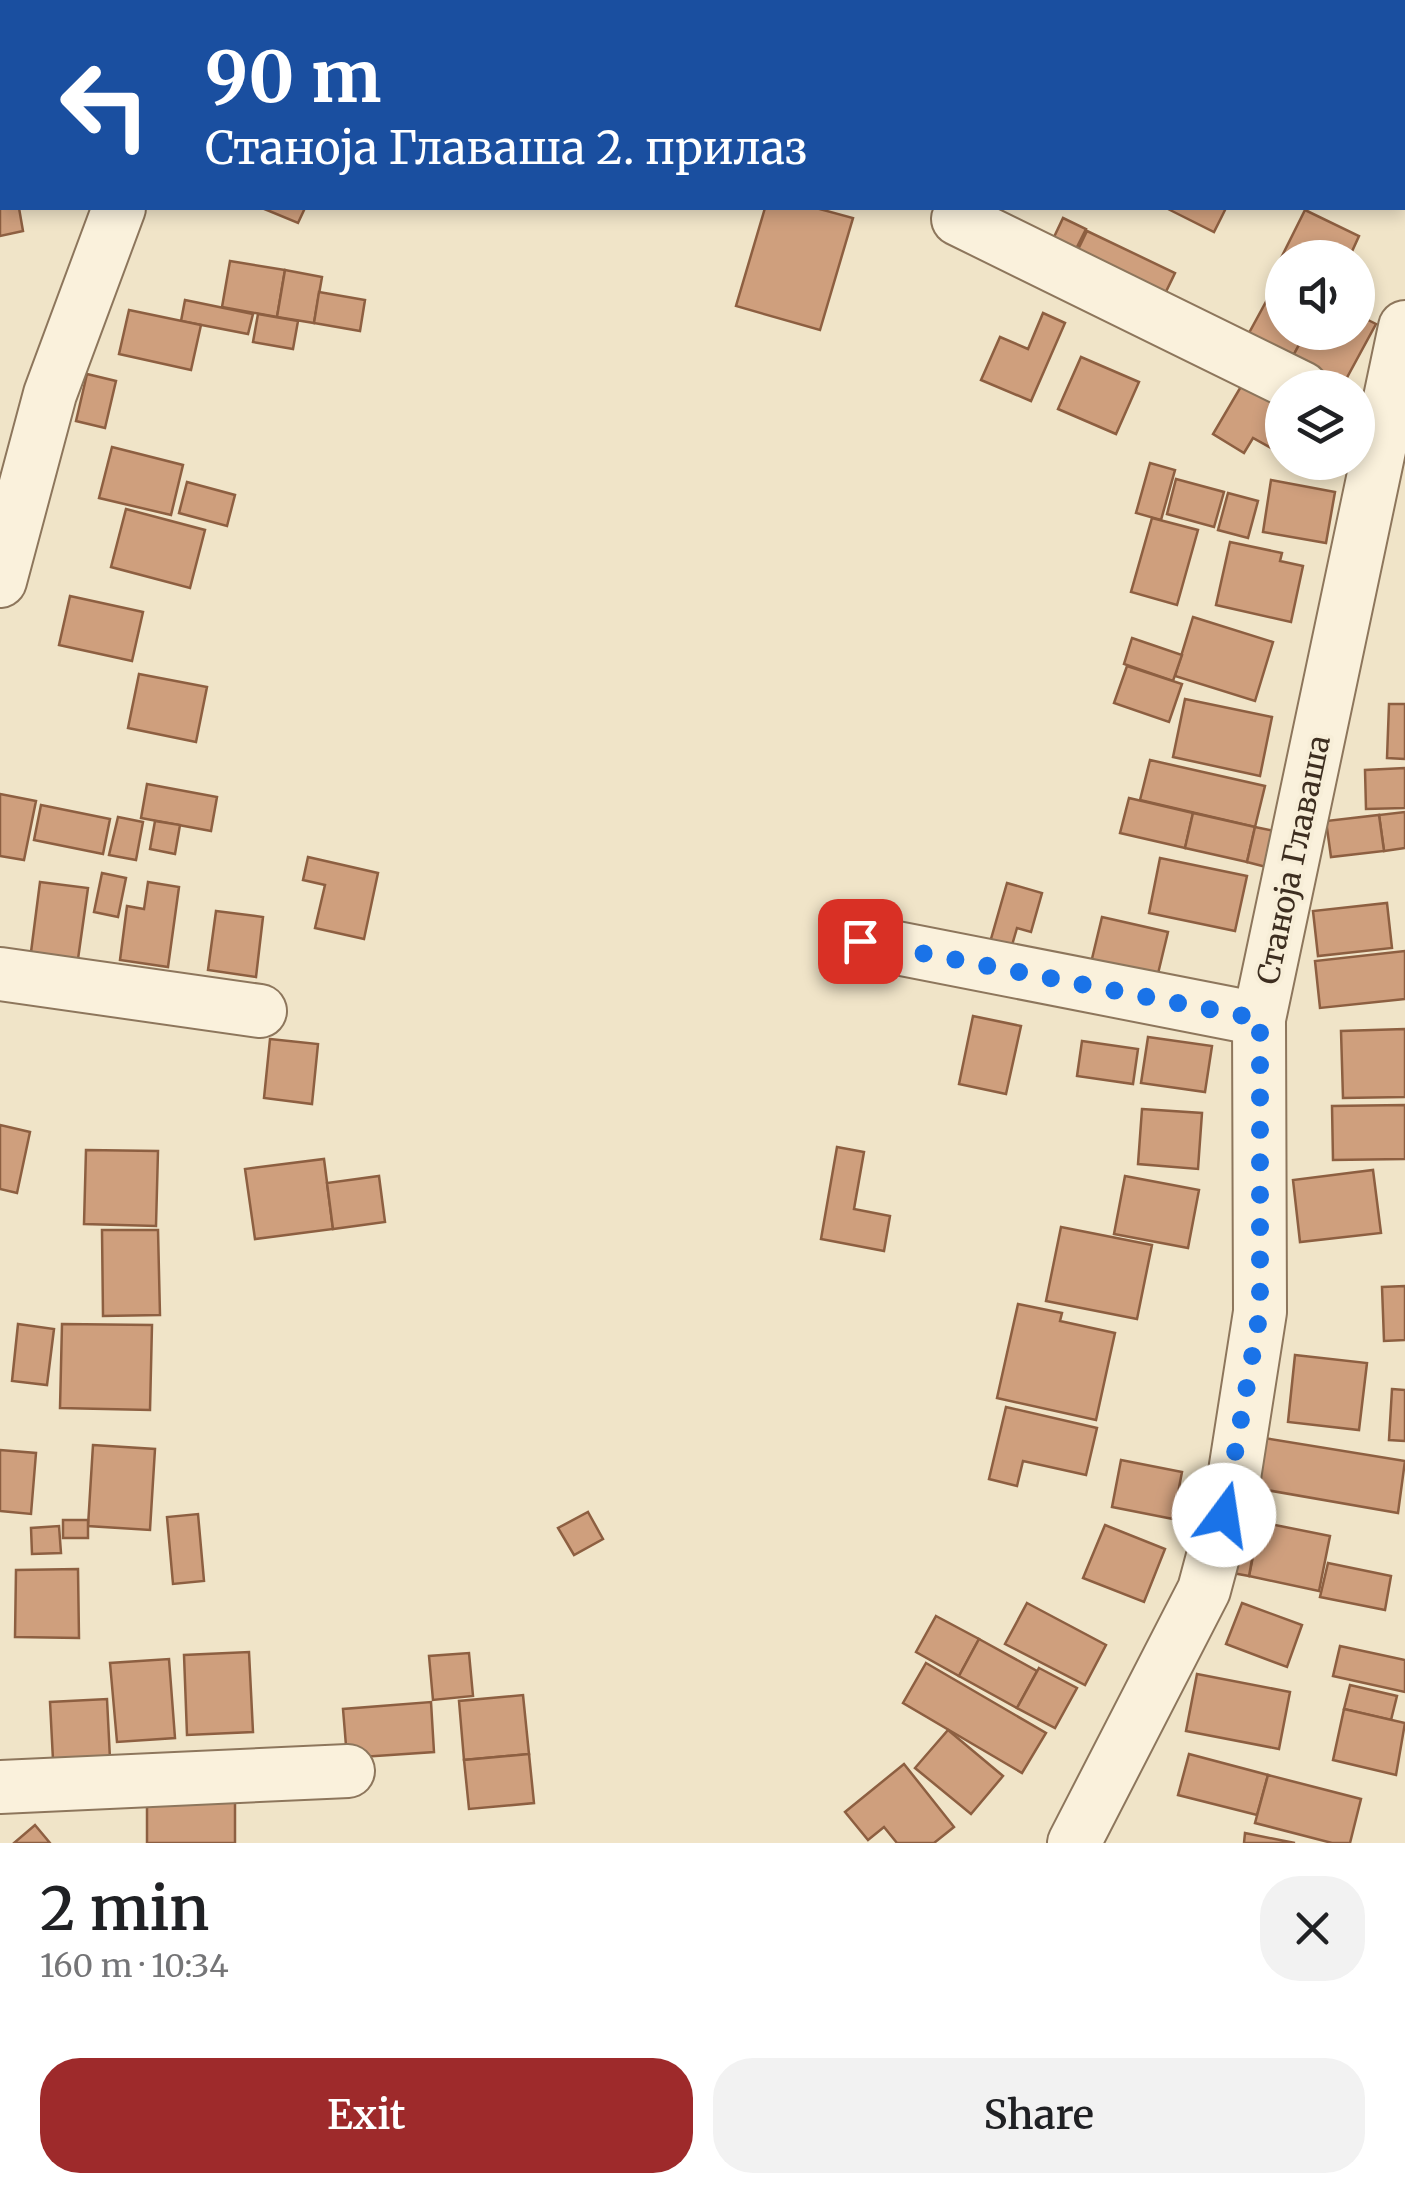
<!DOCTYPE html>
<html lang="en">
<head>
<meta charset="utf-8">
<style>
	:root { --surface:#fff; --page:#f2f2f2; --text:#202124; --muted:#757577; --accent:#9e2a2b }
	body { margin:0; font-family:Merriweather,serif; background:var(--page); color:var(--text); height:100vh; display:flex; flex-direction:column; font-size:38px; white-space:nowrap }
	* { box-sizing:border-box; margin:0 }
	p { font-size:32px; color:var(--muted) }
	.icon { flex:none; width:55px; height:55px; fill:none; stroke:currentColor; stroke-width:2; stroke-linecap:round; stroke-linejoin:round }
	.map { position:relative; height:1843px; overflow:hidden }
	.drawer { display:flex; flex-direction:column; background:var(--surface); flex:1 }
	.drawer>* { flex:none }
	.guide { position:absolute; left:0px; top:0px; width:1405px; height:210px; box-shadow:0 5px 15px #0003; background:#1a4fa0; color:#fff; overflow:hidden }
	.tools { position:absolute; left:1265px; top:240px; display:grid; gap:20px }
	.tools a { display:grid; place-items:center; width:110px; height:110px; border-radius:50%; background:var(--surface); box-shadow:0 5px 15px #0003; font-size:50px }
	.pin { position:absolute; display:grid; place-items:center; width:85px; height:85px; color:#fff; margin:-42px; border-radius:20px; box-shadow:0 5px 15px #0006 }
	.me { position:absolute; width:110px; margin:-55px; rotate:14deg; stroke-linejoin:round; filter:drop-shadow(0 0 8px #0008) }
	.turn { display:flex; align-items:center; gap:35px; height:210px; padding:0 40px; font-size:45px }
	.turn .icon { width:130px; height:130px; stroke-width:2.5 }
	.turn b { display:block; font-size:70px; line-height:85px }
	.round { display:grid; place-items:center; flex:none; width:105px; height:105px; border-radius:40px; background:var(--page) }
	.head { display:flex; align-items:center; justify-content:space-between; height:170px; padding:0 40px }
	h1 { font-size:60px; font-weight:600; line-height:75px }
	.primary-button { display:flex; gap:20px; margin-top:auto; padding:20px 40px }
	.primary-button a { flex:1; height:115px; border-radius:40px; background:var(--accent); color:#fff; font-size:40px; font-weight:600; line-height:115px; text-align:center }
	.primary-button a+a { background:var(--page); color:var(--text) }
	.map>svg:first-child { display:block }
	.building { fill:#cf9f7d; stroke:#8d5f41; stroke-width:2.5 }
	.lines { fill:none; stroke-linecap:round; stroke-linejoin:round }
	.minor-casing { stroke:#8d765c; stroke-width:56 }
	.minor { stroke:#faf1dc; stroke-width:52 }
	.route { stroke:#1a73e8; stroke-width:18; stroke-dasharray:0 32.4 }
	.labels { text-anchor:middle; stroke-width:8; stroke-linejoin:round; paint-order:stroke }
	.street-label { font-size:30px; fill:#3d2e20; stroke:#f7eed8 }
</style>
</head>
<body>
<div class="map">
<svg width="1405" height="1843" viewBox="0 0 1405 1843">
	<rect width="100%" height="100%" fill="#f0e4c8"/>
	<g class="building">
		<path d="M 271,0 L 344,0 L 270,2 Z"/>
		<path d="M 0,8 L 2,8 L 2,134 L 0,133 Z"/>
		<path d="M 1402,108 L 1405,110 L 1402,200 Z"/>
		<path d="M 0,174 L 2,208 L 19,208 L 23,231 L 0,236 Z"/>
		<path d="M 262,208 L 305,208 L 298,223 Z"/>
		<path d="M 765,208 L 816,208 L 853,218 L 820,330 L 736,306 Z"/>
		<path d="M 1166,208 L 1226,208 L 1214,232 Z"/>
		<path d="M 1305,210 L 1359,236 L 1349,258 L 1282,258 L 1282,268 L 1277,266 Z"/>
		<path d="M 1063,218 L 1086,229 L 1069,263 L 1047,252 Z"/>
		<path d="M 1087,231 L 1175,273 L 1159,306 L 1071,264 Z"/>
		<path d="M 230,261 L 285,270 L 277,317 L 222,307 Z"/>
		<path d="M 285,270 L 322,277 L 314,323 L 277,317 Z"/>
		<path d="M 1281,274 L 1282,332 L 1306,332 L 1293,356 L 1249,333 Z"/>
		<path d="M 319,292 L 365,300 L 360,331 L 314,323 Z"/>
		<path d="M 185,300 L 253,314 L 248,334 L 181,321 Z"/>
		<path d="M 129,310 L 201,325 L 191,370 L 119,354 Z"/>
		<path d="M 1043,313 L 1065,323 L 1031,401 L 981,380 L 1000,337 L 1028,349 Z"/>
		<path d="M 258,314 L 298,321 L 293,349 L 253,342 Z"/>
		<path d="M 1358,315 L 1376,324 L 1344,383 L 1293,356 L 1306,332 L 1358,332 Z"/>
		<path d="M 1081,357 L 1139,382 L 1116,434 L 1058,409 Z"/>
		<path d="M 87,374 L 116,381 L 105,428 L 76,421 Z"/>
		<path d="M 1246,378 L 1282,399 L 1282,454 L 1253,438 L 1244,453 L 1213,434 Z"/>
		<path d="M 112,447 L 183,465 L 171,515 L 99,498 Z"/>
		<path d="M 1150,463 L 1175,470 L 1161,520 L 1136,513 Z"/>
		<path d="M 1176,479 L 1224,492 L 1214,527 L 1167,514 Z"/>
		<path d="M 1271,480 L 1335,492 L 1326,543 L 1263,532 Z"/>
		<path d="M 187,482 L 235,495 L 227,526 L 179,513 Z"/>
		<path d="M 1228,493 L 1258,501 L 1248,538 L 1218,530 Z"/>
		<path d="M 126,509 L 205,530 L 190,588 L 111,567 Z"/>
		<path d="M 1152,518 L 1198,530 L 1177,605 L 1131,592 Z"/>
		<path d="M 1230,542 L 1282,553 L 1280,561 L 1303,566 L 1291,622 L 1216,605 Z"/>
		<path d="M 70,596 L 143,612 L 132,661 L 59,645 Z"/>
		<path d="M 1193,617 L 1273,642 L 1255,701 L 1175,676 Z"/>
		<path d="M 1132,638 L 1182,655 L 1173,681 L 1124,664 Z"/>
		<path d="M 1127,666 L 1182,684 L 1169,722 L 1114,703 Z"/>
		<path d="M 139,674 L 207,687 L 196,742 L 128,728 Z"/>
		<path d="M 1185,699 L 1272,717 L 1260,776 L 1173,757 Z"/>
		<path d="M 1389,704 L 1405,704 L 1405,759 L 1387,758 Z"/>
		<path d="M 1150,760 L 1265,786 L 1255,827 L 1140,800 Z"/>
		<path d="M 1405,768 L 1405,808 L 1366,809 L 1365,770 Z"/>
		<path d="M 147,784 L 217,797 L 211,831 L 141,818 Z"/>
		<path d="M 0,794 L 36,801 L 24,860 L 0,856 Z"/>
		<path d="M 1129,798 L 1193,813 L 1185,848 L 1120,833 Z"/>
		<path d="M 41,805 L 110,819 L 103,854 L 34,840 Z"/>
		<path d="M 1405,812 L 1405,848 L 1384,851 L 1379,815 Z"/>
		<path d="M 1193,813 L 1255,827 L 1247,862 L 1185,848 Z"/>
		<path d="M 1379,815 L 1384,851 L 1331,857 L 1326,821 Z"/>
		<path d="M 118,817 L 143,822 L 136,860 L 109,855 Z"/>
		<path d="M 155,821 L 180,825 L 175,854 L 150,849 Z"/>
		<path d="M 1255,827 L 1279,832 L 1270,868 L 1247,862 Z"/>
		<path d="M 308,857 L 378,873 L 364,939 L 315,928 L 325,885 L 303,880 Z"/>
		<path d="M 1160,858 L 1247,876 L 1235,931 L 1149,913 Z"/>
		<path d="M 102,873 L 126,878 L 118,917 L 94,912 Z"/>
		<path d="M 40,882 L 88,888 L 78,959 L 31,952 Z"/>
		<path d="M 148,882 L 179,887 L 168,967 L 120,960 L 127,906 L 144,909 Z"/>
		<path d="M 1007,883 L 1042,893 L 1031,932 L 1017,928 L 1010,952 L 989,946 Z"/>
		<path d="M 1387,903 L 1392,948 L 1318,956 L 1313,911 Z"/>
		<path d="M 216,911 L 263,917 L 256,977 L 208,970 Z"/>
		<path d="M 1102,917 L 1168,932 L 1156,982 L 1090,967 Z"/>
		<path d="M 1405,951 L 1405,999 L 1320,1008 L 1315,961 Z"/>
		<path d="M 973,1016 L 1021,1026 L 1006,1094 L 959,1084 Z"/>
		<path d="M 1405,1029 L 1405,1097 L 1343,1098 L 1341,1031 Z"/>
		<path d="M 1148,1037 L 1212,1046 L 1205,1092 L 1141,1083 Z"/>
		<path d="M 270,1039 L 318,1044 L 312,1104 L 264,1098 Z"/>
		<path d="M 1082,1041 L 1138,1049 L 1133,1084 L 1077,1076 Z"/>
		<path d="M 1405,1105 L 1405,1159 L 1333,1160 L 1332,1106 Z"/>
		<path d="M 1142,1109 L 1202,1113 L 1198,1169 L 1138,1164 Z"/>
		<path d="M 0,1125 L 30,1132 L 17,1193 L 0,1189 Z"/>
		<path d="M 837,1147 L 864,1152 L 854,1209 L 890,1216 L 884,1251 L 821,1239 Z"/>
		<path d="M 86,1150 L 158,1151 L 156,1226 L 84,1224 Z"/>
		<path d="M 324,1159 L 333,1229 L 255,1239 L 245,1169 Z"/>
		<path d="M 1373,1170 L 1381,1233 L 1300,1242 L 1293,1180 Z"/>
		<path d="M 379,1176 L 385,1222 L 333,1229 L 327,1183 Z"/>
		<path d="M 1125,1176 L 1199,1190 L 1188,1248 L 1114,1234 Z"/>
		<path d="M 1061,1227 L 1152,1245 L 1137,1319 L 1046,1301 Z"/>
		<path d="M 102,1230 L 158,1230 L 160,1315 L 103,1316 Z"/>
		<path d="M 1405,1286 L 1405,1340 L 1384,1341 L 1382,1287 Z"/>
		<path d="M 1018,1304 L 1062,1313 L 1060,1321 L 1115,1333 L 1096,1420 L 997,1398 Z"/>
		<path d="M 18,1324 L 54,1329 L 47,1385 L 12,1381 Z"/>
		<path d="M 62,1324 L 152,1325 L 150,1410 L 60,1408 Z"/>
		<path d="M 1295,1355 L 1367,1363 L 1359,1430 L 1288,1422 Z"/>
		<path d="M 1392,1389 L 1405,1390 L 1405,1441 L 1389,1440 Z"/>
		<path d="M 1006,1407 L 1097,1428 L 1086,1475 L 1023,1461 L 1017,1486 L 989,1479 Z"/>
		<path d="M 1264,1438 L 1405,1461 L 1398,1513 L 1255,1488 Z"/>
		<path d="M 93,1445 L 155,1449 L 150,1530 L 88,1526 Z"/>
		<path d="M 0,1450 L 36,1453 L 31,1514 L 0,1511 Z"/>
		<path d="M 1121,1460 L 1182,1472 L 1173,1519 L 1112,1507 Z"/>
		<path d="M 588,1512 L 603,1539 L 574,1555 L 558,1528 Z"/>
		<path d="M 198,1514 L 204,1581 L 173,1584 L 167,1517 Z"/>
		<rect x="63" y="1520" width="25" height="18"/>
		<path d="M 1260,1522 L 1330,1536 L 1319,1591 L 1249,1576 Z"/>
		<path d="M 1105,1525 L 1165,1549 L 1144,1602 L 1083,1578 Z"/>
		<path d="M 59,1526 L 61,1553 L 32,1554 L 31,1528 Z"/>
		<path d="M 1232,1549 L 1253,1554 L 1249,1576 L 1227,1572 Z"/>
		<path d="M 1328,1563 L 1391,1576 L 1385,1610 L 1320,1597 Z"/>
		<path d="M 78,1569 L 79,1638 L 15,1637 L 16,1570 Z"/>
		<path d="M 1027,1603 L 1106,1645 L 1085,1685 L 1005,1644 Z"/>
		<path d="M 1242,1603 L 1302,1625 L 1287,1667 L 1226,1644 Z"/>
		<path d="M 936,1616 L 979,1639 L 959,1676 L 916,1652 Z"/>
		<path d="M 979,1639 L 1037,1671 L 1017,1708 L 959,1676 Z"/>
		<path d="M 1340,1646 L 1405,1660 L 1405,1692 L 1333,1676 Z"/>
		<path d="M 249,1652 L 253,1732 L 187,1735 L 184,1655 Z"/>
		<path d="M 469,1653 L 473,1696 L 433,1700 L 429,1656 Z"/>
		<path d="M 169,1659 L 175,1738 L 117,1742 L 110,1663 Z"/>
		<path d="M 926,1663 L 1046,1733 L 1022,1773 L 903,1703 Z"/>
		<path d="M 1039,1668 L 1077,1688 L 1055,1728 L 1017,1708 Z"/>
		<path d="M 1197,1674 L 1290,1692 L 1279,1749 L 1186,1731 Z"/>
		<path d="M 1350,1685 L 1397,1696 L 1391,1720 L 1344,1709 Z"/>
		<path d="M 523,1695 L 529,1754 L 464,1760 L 459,1701 Z"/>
		<path d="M 107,1699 L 110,1759 L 53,1760 L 50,1702 Z"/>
		<path d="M 431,1702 L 434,1752 L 347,1758 L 343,1709 Z"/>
		<path d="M 1344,1709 L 1405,1723 L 1396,1775 L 1333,1760 Z"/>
		<path d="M 948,1730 L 1003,1776 L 971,1814 L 915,1768 Z"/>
		<path d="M 529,1754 L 534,1803 L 469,1809 L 464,1760 Z"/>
		<path d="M 1189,1754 L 1268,1775 L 1257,1815 L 1178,1795 Z"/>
		<path d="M 904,1764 L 954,1827 L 934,1843 L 897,1843 L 884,1827 L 868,1840 L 845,1812 Z"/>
		<path d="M 1268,1775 L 1361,1799 L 1350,1843 L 1332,1843 L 1255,1823 Z"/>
		<rect x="147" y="1802" width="88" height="41"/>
		<path d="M 35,1825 L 50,1843 L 14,1843 Z"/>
		<path d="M 1245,1833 L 1295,1843 L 1244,1843 Z"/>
	</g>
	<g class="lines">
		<g class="minor-casing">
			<g id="minor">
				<path d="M 908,0 L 911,2"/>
				<path d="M 1328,0 L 1339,2"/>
				<path d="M 195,2 L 196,0"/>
				<path d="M 1124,2 L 1132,0"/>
				<path d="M 1402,30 L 1405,32"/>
				<path d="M 963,208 L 958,219 L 1302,388"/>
				<path d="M 0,581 L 50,394 L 119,208"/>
				<path d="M 861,941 L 1259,1019"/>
				<path d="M 0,974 L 260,1011"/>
				<path d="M 0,1787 L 348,1771"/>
				<path d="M 1074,1843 L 1204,1590 L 1234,1478 L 1260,1312 L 1259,1019 L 1405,327"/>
			</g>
		</g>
		<use href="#minor" class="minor"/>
	</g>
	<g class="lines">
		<path class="route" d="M 860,941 L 1260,1019 L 1260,1312 L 1224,1515"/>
	</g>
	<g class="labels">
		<g class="street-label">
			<text transform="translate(1294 860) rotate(-78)" y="10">Станоја Главаша</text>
		</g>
	</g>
</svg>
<div class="tools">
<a><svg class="icon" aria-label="sound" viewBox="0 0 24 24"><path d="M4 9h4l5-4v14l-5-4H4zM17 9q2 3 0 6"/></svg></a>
<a><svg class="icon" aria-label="layers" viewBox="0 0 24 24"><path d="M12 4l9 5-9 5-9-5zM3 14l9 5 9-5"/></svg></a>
</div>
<div class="pin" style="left:860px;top:941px;background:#d93025"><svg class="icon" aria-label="arrive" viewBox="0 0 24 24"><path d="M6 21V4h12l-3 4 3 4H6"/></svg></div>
<svg class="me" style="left:1224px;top:1515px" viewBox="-20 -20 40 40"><circle r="19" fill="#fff"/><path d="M0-13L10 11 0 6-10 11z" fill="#1a73e8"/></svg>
<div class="guide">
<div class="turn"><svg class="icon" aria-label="left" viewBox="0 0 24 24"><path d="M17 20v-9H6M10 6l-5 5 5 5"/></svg><div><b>90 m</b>Станоја Главаша 2. прилаз</div></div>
</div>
</div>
<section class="drawer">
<div class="head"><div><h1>2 min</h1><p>160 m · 10:34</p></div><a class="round"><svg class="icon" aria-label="close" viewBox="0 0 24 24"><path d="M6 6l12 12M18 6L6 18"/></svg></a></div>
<div class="primary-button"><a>Exit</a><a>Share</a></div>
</section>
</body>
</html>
